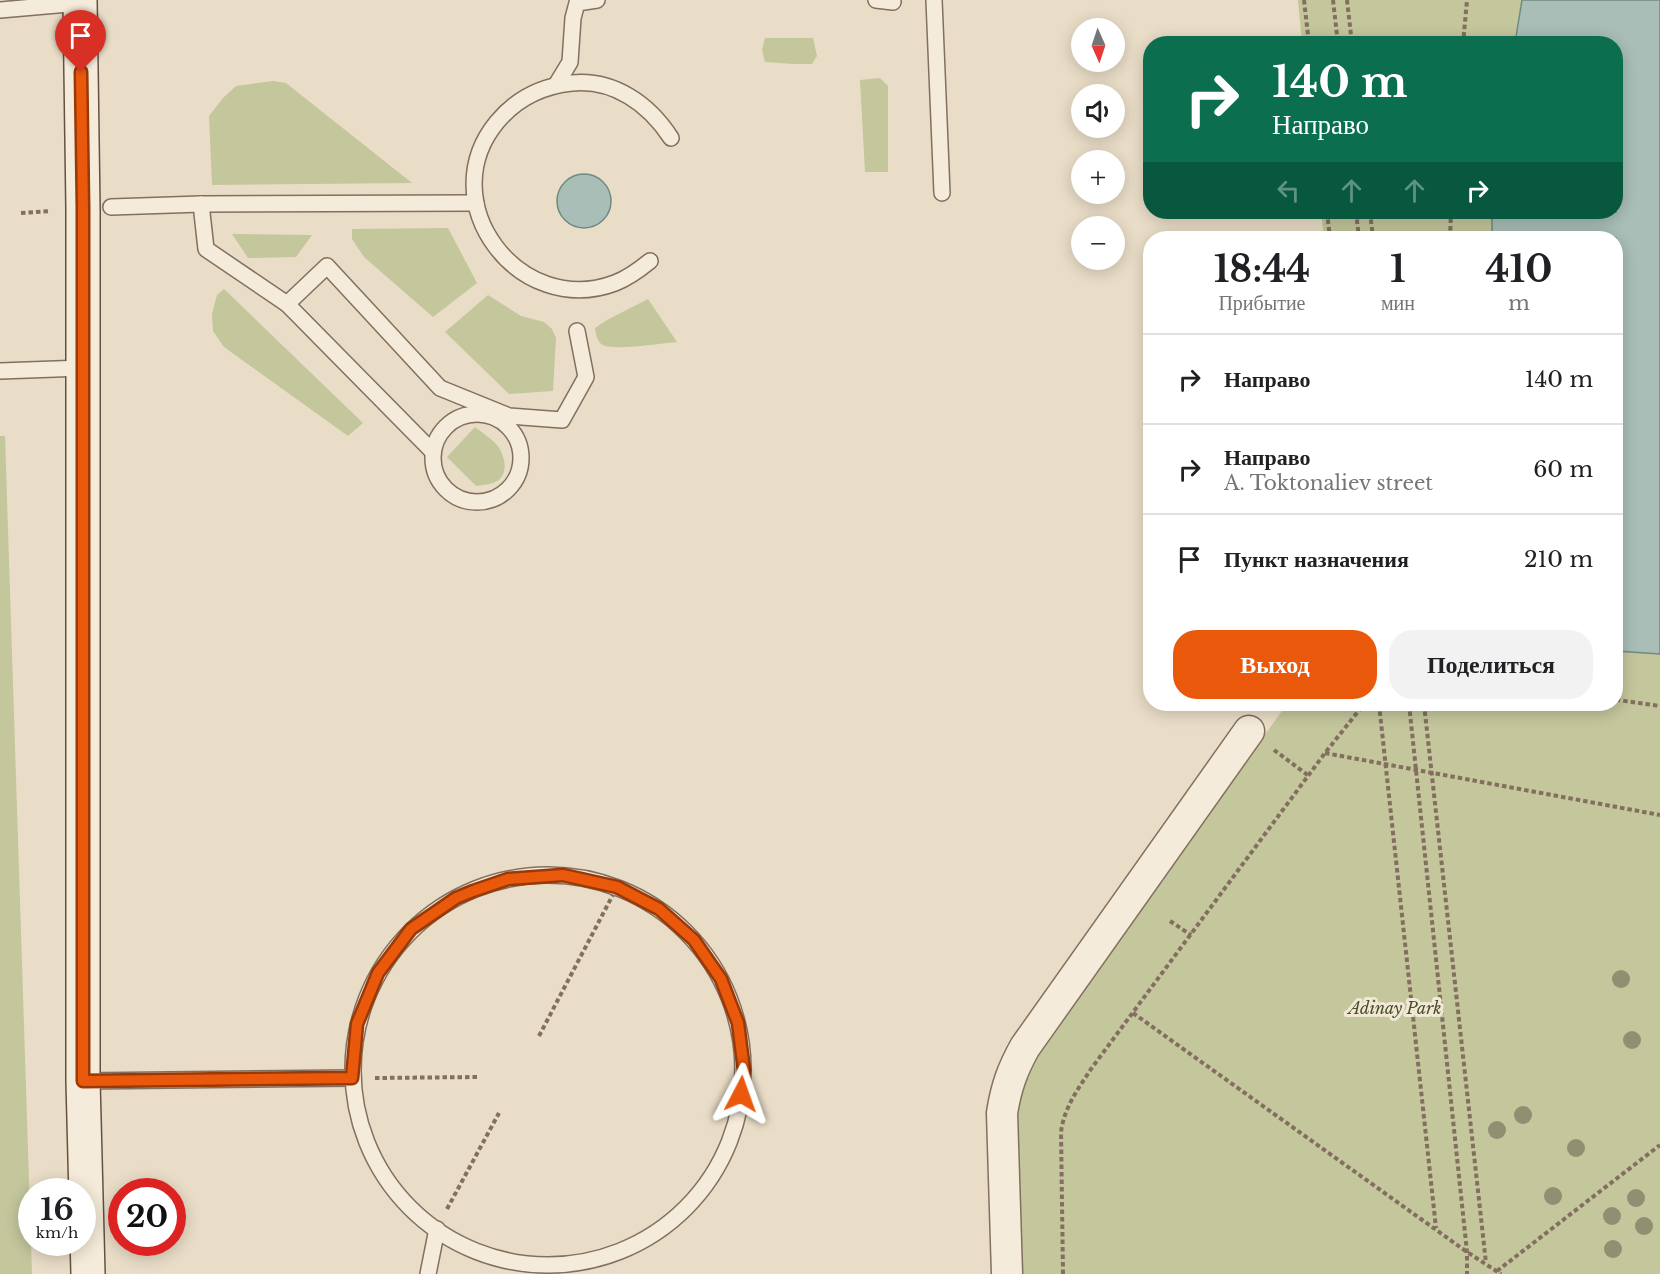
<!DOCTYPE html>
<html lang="ru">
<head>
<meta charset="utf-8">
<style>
	:root { --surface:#fff; --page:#f2f2f2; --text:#202124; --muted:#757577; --line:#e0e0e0; --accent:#ea580c }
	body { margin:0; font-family:"Libre Baskerville",serif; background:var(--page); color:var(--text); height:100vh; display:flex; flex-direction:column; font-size:22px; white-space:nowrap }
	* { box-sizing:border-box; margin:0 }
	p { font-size:20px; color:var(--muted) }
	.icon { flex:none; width:33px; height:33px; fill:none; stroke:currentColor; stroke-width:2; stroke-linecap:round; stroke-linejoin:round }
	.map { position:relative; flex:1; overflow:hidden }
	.drawer { position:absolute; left:1143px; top:231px; width:480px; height:480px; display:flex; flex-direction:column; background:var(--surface); border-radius:24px; box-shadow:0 3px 15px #0003 }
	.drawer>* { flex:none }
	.hud { position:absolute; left:1143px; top:36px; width:480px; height:183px; border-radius:24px; box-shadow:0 3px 15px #0003; background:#0b6e4f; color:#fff; overflow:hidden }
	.needle { width:39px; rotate:177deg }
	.fabs { position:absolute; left:1071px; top:18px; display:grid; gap:12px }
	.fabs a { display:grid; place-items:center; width:54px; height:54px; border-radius:50%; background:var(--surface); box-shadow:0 3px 15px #0003; font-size:30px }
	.speed { position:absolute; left:18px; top:1178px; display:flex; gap:12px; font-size:30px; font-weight:700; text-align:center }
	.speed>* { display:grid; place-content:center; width:78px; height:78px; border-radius:50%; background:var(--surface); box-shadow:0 3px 15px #0003; line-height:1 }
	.speed small { font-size:15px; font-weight:400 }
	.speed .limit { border:9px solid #d22; background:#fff; color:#111 }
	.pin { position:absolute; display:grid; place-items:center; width:51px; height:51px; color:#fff; margin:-62px -26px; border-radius:50% 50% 50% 0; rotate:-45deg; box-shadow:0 0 6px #0007 }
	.pin .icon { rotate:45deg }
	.me { position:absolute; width:66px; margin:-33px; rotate:4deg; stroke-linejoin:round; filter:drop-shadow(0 0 4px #0008) }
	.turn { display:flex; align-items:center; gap:21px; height:126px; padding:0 30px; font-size:27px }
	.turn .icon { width:78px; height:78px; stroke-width:2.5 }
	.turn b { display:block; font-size:42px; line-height:51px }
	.lanes { display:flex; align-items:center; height:57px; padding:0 30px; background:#0003; justify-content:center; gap:30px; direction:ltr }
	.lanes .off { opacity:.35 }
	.eta { display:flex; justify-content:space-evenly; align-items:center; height:102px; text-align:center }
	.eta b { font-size:36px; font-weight:700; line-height:42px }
	.cta { display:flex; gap:12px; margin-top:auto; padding:12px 30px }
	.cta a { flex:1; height:69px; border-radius:24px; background:var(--accent); color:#fff; font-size:24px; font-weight:700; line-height:69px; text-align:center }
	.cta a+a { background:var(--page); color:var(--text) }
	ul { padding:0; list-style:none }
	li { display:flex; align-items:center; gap:18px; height:90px; padding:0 30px; border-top:2px solid var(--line) }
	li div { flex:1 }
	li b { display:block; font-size:22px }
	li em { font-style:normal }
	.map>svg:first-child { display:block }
	.green { fill:#c4c69c }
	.water { fill:#a8beb6; stroke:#708b82; stroke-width:1.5 }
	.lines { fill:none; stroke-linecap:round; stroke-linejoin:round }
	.service-casing { stroke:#836f5f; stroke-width:18 }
	.minor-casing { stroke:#836f5f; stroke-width:33 }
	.secondary-casing { stroke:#655142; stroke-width:36 }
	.path { stroke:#836f5f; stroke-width:4; stroke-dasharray:4.5 3; stroke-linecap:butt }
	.service { stroke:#f5ebda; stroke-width:15 }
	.minor { stroke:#f5ebda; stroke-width:30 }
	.secondary { stroke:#f5ebda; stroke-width:33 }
	.tree { fill:#908f71 }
	.route-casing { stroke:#983908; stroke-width:15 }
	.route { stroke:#ea580c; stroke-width:10 }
	.labels { text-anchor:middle; stroke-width:6; stroke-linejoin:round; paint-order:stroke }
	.park-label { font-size:16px; font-style:italic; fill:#484f2a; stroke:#f2e8d6 }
</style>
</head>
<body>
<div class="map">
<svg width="1660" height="1274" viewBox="0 0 1660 1274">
	<rect width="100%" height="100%" fill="#e9ddc7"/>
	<g class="green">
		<path d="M 1298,0 L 1660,0 L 1660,1274 L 1019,1274 L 1014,1126 L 1027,1065 L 1287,704 L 1616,704 L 1616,238 L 1324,238 L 1321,212 L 1616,212 L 1616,44 L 1302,43 Z"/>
		<path d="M 765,38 L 813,38 L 817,56 L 812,64 L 793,64 L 765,62 L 762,50 Z"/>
		<path d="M 880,78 L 888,86 L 888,172 L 865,172 L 860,80 Z"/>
		<path d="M 273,81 L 286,83 L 412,183 L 212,185 L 209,116 L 223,98 L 236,86 Z"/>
		<path d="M 448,228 L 477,283 L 433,317 L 364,257 L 352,239 L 352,229 Z"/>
		<path d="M 232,234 L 312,235 L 296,257 L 248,258 Z"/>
		<path d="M 224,289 L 363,423 L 348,436 L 224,347 L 213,331 L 212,314 L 217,295 Z"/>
		<path d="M 488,295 L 521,316 L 544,322 L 552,329 L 556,338 L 553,391 L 509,394 L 445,332 Z"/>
		<path d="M 648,299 L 677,342 C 663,343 614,351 603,345 C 597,342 596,335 595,328 L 607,320 Z"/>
		<path d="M 475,427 C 482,433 491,438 497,445 C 504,454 509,471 499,480 C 493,484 483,485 476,486 L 447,457 Z"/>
		<path d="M 0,436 L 5,436 L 32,1274 L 0,1274 Z"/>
	</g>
	<g class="water">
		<path d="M 1522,0 L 1660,0 L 1660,654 L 1616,651 L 1616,238 L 1492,238 L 1492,212 L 1616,212 L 1616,44 L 1515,43 Z"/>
		<circle cx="584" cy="201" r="27"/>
	</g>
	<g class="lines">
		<g class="service-casing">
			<g id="service">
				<path d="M 876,0 L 893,2"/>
				<path d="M 934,0 L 942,193"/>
				<path d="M 0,10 L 80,3"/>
				<path d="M 556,85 L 570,62 L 573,18 L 577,3 L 597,0"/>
				<path d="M 201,204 L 206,249 L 287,304 L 327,266 L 440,388 L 509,416 L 562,420 L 586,377 L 577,331"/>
				<path d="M 111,207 L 201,204 L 476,203"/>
				<path d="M 650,261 C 639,270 628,278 615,283 C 519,319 431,202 497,122 C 517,98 542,86 572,83 C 614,79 649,104 671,138"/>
				<path d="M 287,304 L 433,452"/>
				<path d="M 0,371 L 83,368"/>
				<circle cx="477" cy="458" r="44"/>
				<circle cx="548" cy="1070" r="195"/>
				<path d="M 83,1081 L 352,1078"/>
				<path d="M 428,1274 L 437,1229"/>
			</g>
		</g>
		<g class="minor-casing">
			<path id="minor" d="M 1007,1274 L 1002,1113 C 1006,1088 1012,1070 1025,1047 L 1249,731"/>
		</g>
		<g class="secondary-casing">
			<path id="secondary" d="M 80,0 L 83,209 L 83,1081 L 88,1274"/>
		</g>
		<g class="path">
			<path d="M 1304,0 L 1309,44"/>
			<path d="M 1333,0 L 1338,44"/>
			<path d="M 1347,0 L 1352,44"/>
			<path d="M 1463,44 L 1467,0"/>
			<path d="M 1327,212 L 1330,238"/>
			<path d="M 1356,212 L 1359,238"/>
			<path d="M 1370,212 L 1373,238"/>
			<path d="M 21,213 L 51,211"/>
			<path d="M 1450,238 L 1451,212"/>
			<path d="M 1616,699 L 1618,700 L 1660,706"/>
			<path d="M 1379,704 L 1436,1228"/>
			<path d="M 1409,704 L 1467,1252 L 1467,1274"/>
			<path d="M 1424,704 L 1486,1263"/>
			<path d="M 1274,750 L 1309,776"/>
			<path d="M 1325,753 L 1660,815"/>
			<path d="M 1170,921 L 1191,935"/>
			<path d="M 1133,1013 L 1467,1252 L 1501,1274"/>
			<path d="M 539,1036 L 617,887"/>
			<path d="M 375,1078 L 479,1077"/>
			<path d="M 447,1209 L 499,1113"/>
			<path d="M 1497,1271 L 1660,1145"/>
			<path d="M 1063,1274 L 1061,1132 C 1064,1108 1078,1089 1091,1069 L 1325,753 L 1364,704"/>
		</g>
		<use href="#service" class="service"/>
		<use href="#minor" class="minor"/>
		<use href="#secondary" class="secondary"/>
	</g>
	<g class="tree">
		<circle cx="1621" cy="979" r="9"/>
		<circle cx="1632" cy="1040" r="9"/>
		<circle cx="1523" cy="1115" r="9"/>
		<circle cx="1497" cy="1130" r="9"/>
		<circle cx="1576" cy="1148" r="9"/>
		<circle cx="1553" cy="1196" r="9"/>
		<circle cx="1636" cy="1198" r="9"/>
		<circle cx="1612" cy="1216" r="9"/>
		<circle cx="1644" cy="1226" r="9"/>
		<circle cx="1613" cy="1249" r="9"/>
	</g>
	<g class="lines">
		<g class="route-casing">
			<path id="route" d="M 81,72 L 83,208 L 83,1081 L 352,1078 L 357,1024 L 378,973 L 411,929 L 456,898 L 473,891 L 508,879 L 563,875 L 617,887 L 659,909 L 694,940 L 721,979 L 738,1023 L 744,1070 L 741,1094"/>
		</g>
		<use href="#route" class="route"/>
	</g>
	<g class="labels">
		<g class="park-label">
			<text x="1395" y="1014">Adinay Park</text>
		</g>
	</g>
</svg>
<div class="fabs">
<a><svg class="needle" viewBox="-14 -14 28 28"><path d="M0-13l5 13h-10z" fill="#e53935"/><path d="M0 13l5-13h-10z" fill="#757577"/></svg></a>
<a><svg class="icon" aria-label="sound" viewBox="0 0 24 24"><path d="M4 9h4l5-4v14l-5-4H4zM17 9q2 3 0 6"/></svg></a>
<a>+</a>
<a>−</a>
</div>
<div class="speed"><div>16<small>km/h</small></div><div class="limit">20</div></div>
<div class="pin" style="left:81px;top:72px;background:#d93025"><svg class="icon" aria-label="arrive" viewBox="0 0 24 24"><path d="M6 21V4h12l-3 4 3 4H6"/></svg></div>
<svg class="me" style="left:741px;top:1094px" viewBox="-20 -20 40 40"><path d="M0-17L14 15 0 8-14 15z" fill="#ea580c" stroke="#fff" stroke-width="4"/></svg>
<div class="hud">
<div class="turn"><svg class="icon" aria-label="right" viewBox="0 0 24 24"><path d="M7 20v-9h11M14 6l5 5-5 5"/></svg><div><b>140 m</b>Направо</div></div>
<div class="lanes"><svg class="icon off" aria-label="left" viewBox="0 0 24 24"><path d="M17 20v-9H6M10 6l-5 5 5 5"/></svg><svg class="icon off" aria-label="ahead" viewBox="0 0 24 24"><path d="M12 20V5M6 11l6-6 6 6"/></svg><svg class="icon off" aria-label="ahead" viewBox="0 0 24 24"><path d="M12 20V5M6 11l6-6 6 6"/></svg><svg class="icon" aria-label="right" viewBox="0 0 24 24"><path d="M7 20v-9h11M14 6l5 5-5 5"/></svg></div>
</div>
<section class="drawer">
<div class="eta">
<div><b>18:44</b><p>Прибытие</p></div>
<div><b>1</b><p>мин</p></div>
<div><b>410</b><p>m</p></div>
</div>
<ul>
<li><svg class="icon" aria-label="right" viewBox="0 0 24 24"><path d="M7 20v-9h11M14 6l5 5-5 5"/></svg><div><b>Направо</b></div><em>140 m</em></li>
<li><svg class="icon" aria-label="right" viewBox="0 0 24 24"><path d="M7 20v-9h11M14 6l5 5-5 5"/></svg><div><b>Направо</b><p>A. Toktonaliev street</p></div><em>60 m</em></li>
<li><svg class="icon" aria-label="arrive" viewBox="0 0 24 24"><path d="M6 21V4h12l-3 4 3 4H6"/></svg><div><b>Пункт назначения</b></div><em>210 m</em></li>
</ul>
<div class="cta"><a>Выход</a><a>Поделиться</a></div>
</section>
</div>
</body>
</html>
